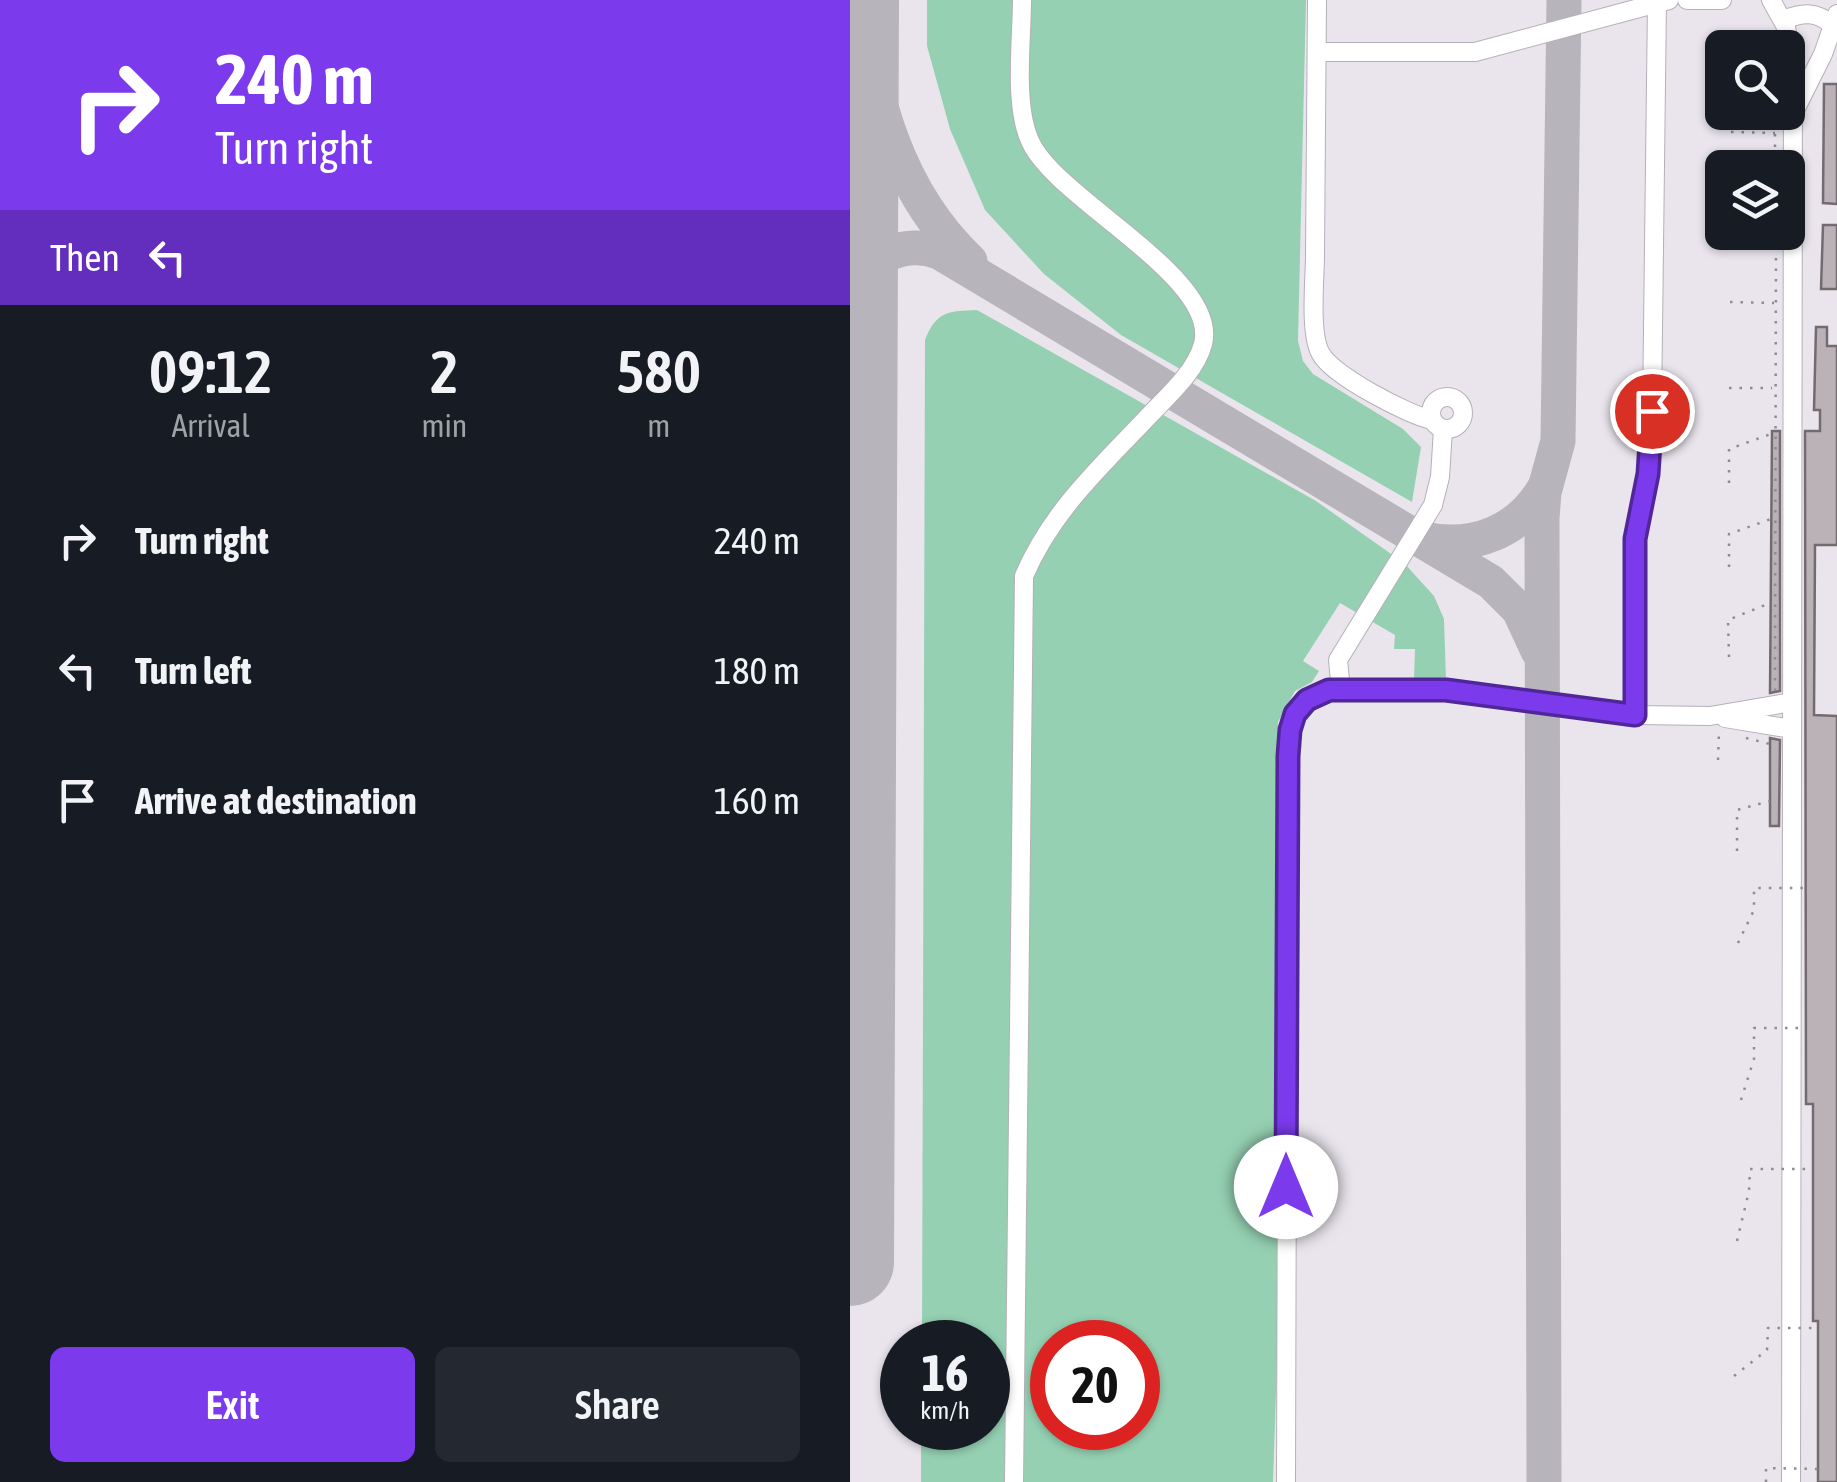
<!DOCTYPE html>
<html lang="en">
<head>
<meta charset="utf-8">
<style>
	:root { --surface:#171b24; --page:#242831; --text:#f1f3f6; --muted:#9ea1a6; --accent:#7c3aed }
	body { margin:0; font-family:"Asap Condensed",sans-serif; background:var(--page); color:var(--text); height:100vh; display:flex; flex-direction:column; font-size:38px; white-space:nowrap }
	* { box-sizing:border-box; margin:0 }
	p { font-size:32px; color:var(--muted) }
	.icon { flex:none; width:55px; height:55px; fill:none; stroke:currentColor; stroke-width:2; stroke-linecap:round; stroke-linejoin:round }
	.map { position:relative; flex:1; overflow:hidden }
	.sheet { display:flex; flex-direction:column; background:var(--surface); width:850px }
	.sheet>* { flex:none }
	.top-card { background:#7c3aed; color:#fff; overflow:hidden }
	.buttons { position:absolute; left:855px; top:30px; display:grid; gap:20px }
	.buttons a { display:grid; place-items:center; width:100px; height:100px; border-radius:15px; background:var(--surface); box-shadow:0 2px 8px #0004; font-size:50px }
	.speed { position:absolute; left:30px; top:1320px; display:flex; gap:20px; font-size:50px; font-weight:700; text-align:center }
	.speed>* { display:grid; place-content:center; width:130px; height:130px; border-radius:50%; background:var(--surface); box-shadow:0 2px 8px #0004; line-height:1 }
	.speed small { font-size:25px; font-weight:400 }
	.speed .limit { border:15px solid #d22; background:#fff; color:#111 }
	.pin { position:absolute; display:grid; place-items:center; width:85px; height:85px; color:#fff; margin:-42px; border:5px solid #fff; border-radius:50%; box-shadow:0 2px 10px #0007 }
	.me { position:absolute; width:110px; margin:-55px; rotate:0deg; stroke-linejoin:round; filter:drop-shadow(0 0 8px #0008) }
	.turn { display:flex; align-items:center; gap:35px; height:210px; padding:0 50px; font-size:45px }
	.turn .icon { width:130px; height:130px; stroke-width:2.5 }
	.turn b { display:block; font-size:70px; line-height:85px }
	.then { display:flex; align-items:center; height:95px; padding:0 50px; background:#0003; gap:20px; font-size:38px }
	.eta { display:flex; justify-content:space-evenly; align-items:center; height:170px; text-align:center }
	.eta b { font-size:60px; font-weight:600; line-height:70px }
	.cta { display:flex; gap:20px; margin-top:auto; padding:20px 50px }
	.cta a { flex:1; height:115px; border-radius:15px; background:var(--accent); color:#fff; font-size:40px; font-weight:600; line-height:115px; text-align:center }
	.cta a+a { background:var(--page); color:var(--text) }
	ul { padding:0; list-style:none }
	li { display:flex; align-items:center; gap:30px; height:130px; padding:0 50px }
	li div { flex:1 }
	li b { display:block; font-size:38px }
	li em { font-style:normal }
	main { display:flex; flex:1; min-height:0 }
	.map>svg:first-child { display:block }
	.green { fill:#95d0b2; fill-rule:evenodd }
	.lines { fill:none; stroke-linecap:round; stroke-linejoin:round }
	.taxiway { stroke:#b8b4bb; stroke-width:35 }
	.runway { stroke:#b8b4bb; stroke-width:88 }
	.building { fill:#bbb2b8; stroke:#736b70; stroke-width:2.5 }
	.minor-casing { stroke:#b5b0b8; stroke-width:20 }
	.path { stroke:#8f8c91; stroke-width:2.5; stroke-dasharray:2.5 8; stroke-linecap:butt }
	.minor { stroke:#fff; stroke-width:18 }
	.path-bridge { stroke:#8f8c91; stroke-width:2.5; stroke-dasharray:2.5 8; stroke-linecap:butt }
	.route-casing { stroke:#51269a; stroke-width:25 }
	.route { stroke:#7c3aed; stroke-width:18 }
</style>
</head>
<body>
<main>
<section class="sheet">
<div class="top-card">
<div class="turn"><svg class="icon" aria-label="right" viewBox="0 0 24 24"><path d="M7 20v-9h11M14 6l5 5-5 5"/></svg><div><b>240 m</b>Turn right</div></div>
<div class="then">Then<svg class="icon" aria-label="left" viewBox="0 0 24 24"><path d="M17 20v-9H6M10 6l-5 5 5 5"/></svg></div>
</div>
<div class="eta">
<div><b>09:12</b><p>Arrival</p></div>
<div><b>2</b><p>min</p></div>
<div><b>580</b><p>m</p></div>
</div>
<ul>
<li><svg class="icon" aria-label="right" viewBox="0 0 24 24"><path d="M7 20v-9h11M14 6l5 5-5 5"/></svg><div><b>Turn right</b></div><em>240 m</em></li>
<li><svg class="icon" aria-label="left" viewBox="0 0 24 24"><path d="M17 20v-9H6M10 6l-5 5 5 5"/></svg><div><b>Turn left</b></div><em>180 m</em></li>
<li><svg class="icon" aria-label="arrive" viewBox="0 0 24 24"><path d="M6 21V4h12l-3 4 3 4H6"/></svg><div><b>Arrive at destination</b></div><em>160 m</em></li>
</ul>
<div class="cta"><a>Exit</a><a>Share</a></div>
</section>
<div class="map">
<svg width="987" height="1482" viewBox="0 0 987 1482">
	<rect width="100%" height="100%" fill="#eae5ed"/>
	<g class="green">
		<path d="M 77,0 L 456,0 L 448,341 L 453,361 L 463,374 L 553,429 L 571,447 L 562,502 L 271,335 L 194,274 L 135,210 L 100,129 L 77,46 Z"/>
		<path d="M 127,310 L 466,501 L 554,563 L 584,596 L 594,619 L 596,681 L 564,680 L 565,649 L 544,649 L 545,635 L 490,603 L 453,661 L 469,671 L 462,682 L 445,691 L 428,722 L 429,1301 L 423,1482 L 71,1482 L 71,1428 L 138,1428 L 138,1342 L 72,1342 L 75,340 C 86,311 99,311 127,310 ZM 202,1342 L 288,1342 L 288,1428 L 202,1428 Z"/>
	</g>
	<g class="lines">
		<g class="taxiway">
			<path d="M 11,0 C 22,97 47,192 120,261"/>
			<path d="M 0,111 L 3,51"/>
			<path d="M 3,363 C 4,340 2,314 7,292 C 17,255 55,240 89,252 L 641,582 L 669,610 L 688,651"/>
			<path d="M 574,539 C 624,550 670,531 695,487"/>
			<path d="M 694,1482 L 692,518 L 694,492 L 708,441 L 714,0"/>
		</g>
		<path class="runway" d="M 0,1262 L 5,0"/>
	</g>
	<g class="building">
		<path d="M 974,84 L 987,84 L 987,204 L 973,203 Z"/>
		<path d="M 973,225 L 987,225 L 987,289 L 971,289 Z"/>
		<path d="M 966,327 L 977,327 L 977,346 L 987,346 L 987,545 L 965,545 L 964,715 L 987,716 L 987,1482 L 968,1482 L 968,1321 L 963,1321 L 963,1104 L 956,1104 L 955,431 L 970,431 L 970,410 L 964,410 Z"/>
		<path d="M 922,431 L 930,431 L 930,691 L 920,693 Z"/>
		<path d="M 920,738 L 930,740 L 929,826 L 920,826 Z"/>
	</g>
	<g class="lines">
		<g class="minor-casing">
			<g id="minor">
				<path d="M 467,0 C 467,85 466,170 465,255 C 465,279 459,334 471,354 C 482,375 558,415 582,420"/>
				<path d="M 837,0 L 872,0"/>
				<path d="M 921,0 L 936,27 L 943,66 L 941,1482"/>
				<path d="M 933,20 C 954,12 966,11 984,26"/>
				<path d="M 467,52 L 625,52 L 819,0"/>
				<path d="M 946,108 L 973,54 L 987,14"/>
				<circle cx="597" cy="413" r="16"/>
				<path d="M 491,690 L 488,660 L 583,505 L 590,477 L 593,429"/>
				<path d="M 785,715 L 785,539 L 799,475 L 802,411 L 807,1"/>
				<path d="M 875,718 L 942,729"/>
				<path d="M 164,1482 L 174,576 C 201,513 247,470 294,421 C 314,399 345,374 353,344 C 370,278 208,200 181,143 C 163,107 172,40 172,0"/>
				<path d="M 436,1482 L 438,756 L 439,730 L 445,713 L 457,700 L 479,690 L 596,690 L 785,715 L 860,716 L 942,702"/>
			</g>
		</g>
		<g class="path">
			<path d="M 882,47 L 917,48"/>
			<path d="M 920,48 L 920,34"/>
			<path d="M 881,132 L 925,133"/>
			<path d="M 925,168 L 925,112"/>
			<path d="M 880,302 L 924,303"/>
			<path d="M 879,388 L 922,388"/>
			<path d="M 879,483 L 879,449 L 921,434"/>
			<path d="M 879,567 L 879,534 L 921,519"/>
			<path d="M 879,657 L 878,620 L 920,603"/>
			<path d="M 925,691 L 926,232"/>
			<path d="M 896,738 L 920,744"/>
			<path d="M 868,760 L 869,732"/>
			<path d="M 887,851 L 887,810 L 920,801"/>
		</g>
		<use href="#minor" class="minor"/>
		<g class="path-bridge">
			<path d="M 888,943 L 904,910 L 904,888 L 957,888"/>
			<path d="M 891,1100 L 904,1059 L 904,1028 L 956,1028"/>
			<path d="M 887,1241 L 899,1191 L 900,1169 L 963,1169"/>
			<path d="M 884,1376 L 917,1350 L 918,1328 L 968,1328"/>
			<path d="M 916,1482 L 916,1468 L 968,1469"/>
		</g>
	</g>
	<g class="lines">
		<g class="route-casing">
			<path id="route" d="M 436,1187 L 438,756 L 440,730 L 445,714 L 457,700 L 479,690 L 596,690 L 785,715 L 785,539 L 798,474 L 802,411"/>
		</g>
		<use href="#route" class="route"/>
	</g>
</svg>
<div class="buttons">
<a><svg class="icon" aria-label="search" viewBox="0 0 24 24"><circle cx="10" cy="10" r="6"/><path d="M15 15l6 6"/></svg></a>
<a><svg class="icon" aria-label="layers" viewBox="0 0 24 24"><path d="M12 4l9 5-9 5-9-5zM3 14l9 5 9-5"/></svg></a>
</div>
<div class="speed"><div>16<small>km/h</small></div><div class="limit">20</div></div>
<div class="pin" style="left:802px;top:411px;background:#d93025"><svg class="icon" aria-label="arrive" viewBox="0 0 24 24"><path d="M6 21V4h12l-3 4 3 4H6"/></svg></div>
<svg class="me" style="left:436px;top:1187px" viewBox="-20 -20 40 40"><circle r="19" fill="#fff"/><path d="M0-13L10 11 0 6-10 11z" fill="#7c3aed"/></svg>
</div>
</main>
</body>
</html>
